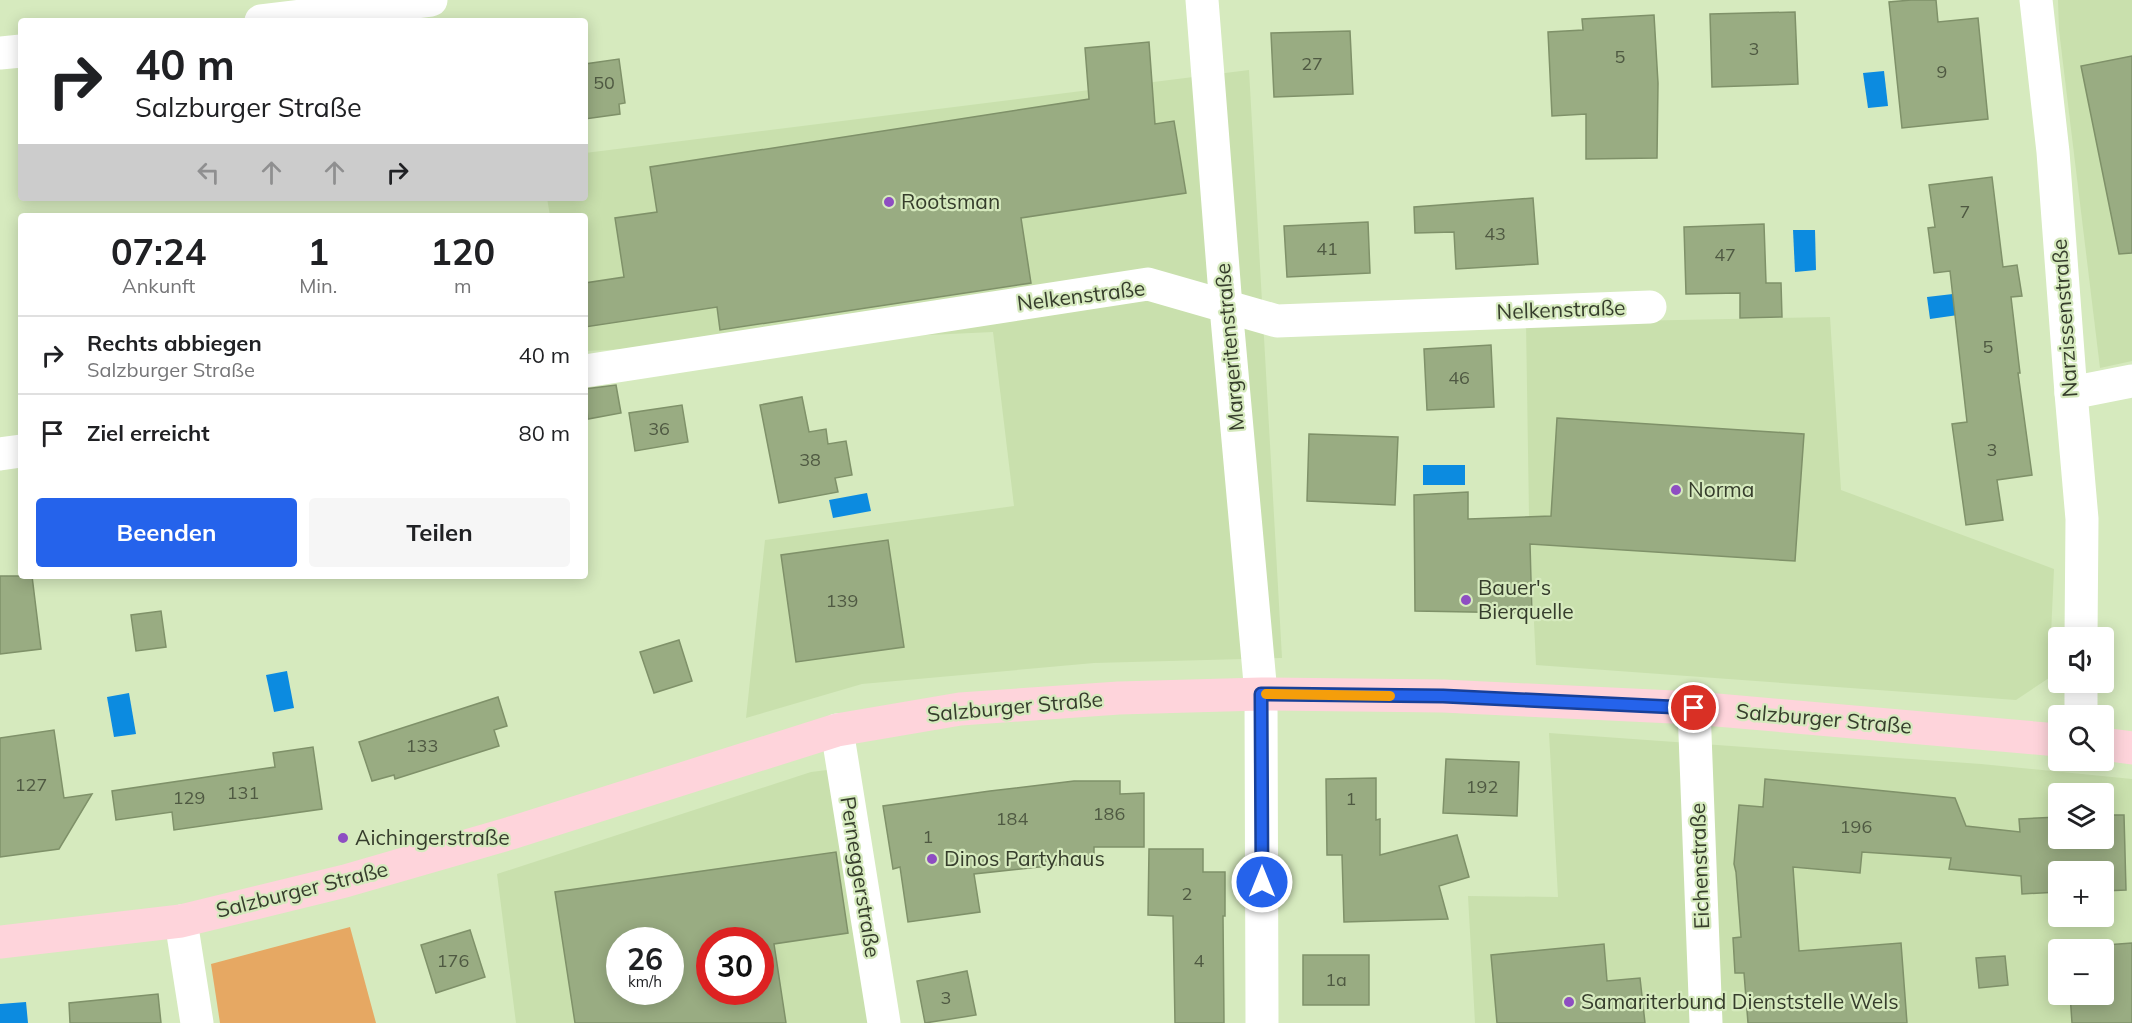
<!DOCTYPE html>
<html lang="de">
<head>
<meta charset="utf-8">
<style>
	:root { --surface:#fff; --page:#f6f6f6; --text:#202124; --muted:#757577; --line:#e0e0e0; --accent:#2563eb }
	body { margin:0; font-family:Mulish,sans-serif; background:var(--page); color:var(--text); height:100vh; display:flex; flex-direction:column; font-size:22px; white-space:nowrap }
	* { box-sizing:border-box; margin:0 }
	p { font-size:20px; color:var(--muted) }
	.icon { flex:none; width:33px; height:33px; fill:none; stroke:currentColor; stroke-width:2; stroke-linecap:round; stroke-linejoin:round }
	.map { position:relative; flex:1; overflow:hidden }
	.details { position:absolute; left:18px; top:213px; width:570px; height:366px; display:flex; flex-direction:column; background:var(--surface); border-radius:6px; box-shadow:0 3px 15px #0003 }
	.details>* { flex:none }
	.top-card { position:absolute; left:18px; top:18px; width:570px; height:183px; border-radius:6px; box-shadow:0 3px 15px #0003; background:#fff; color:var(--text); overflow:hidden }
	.buttons { position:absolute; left:2048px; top:627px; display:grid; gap:12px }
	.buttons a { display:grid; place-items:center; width:66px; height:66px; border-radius:6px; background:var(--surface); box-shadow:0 3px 15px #0003; font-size:30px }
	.speed { position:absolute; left:606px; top:927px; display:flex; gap:12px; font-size:30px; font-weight:700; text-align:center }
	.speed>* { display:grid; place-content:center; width:78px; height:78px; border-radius:50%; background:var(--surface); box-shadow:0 3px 15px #0003; line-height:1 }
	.speed small { font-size:15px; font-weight:400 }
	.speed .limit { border:9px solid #d22; background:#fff; color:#111 }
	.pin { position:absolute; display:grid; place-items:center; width:51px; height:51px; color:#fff; margin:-26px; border:3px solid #fff; border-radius:50%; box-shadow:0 2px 6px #0007 }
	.me { position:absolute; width:66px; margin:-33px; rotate:0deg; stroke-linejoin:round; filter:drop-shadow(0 0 4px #0008) }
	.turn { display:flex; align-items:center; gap:21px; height:126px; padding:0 18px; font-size:27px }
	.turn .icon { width:78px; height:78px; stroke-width:2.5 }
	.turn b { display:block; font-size:42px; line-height:51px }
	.lanes { display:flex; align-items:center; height:57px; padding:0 18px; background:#0003; justify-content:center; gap:30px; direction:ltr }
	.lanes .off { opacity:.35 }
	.eta { display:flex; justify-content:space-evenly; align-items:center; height:102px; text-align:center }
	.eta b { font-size:36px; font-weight:700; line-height:42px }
	.button { display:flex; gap:12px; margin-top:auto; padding:12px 18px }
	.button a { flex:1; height:69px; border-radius:6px; background:var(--accent); color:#fff; font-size:24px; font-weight:700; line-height:69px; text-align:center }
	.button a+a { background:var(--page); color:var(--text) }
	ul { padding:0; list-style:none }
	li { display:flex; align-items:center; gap:18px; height:78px; padding:0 18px; border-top:2px solid var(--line) }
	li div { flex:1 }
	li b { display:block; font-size:22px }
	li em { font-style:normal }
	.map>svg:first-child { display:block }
	.built { fill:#c9e0ad; fill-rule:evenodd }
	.green { fill:#e6a863 }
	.water { fill:#0c8be0 }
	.building { fill:#99ac82; stroke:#7f9169; stroke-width:1.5; fill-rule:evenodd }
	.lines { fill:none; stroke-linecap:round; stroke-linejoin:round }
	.street { stroke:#fff; stroke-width:33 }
	.primary { stroke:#fed4db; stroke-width:33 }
	.route-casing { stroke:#184099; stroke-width:15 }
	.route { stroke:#2563eb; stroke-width:10 }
	.slow { stroke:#f59e0b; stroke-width:10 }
	.poi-dot { fill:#8e4dc2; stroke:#d6eabe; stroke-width:2 }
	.labels { text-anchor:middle; stroke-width:4.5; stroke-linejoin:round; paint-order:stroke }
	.number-label { font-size:18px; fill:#4f5942 }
	.poi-label { font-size:21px; fill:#363d2c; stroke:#d6eabe; text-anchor:start }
	.street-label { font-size:21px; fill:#363d2c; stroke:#d6eabe }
</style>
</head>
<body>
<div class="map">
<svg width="2132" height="1023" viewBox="0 0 2132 1023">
	<rect width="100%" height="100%" fill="#d6eabe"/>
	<g class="built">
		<path d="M 2058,0 L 2132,0 L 2132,361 L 2100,368 L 2059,30 Z"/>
		<path d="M 1249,70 L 1282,658 L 1094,663 L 862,684 L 746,718 L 765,540 L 1014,506 L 993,332 L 585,351 L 585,216 L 550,216 L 547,198 L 585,198 L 585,153 Z"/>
		<path d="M 1830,317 L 1841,490 L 2054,569 L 2049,678 L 2016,700 L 1536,665 L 1529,516 L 1526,323 Z"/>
		<path d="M 1549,733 L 1981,764 L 2132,779 L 2132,1023 L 1475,1023 L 1468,896 L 1558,897 ZM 2058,794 L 2103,794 L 2103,838 L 2058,838 ZM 2058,872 L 2103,872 L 2103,916 L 2058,916 ZM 2058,950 L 2103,950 L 2103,994 L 2058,994 Z"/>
		<path d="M 859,766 L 888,1023 L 516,1023 L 497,874 L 811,772 ZM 620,940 L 670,940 L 670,992 L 620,992 ZM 710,940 L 760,940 L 760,992 L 710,992 Z"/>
	</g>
	<path class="green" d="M 350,927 L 376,1023 L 220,1023 L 211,964 Z"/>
	<g class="water">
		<path d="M 1884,71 L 1888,106 L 1868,108 L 1863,73 Z"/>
		<path d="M 1793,230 L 1815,230 L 1816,270 L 1795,272 Z"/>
		<path d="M 1970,292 L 1972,313 L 1930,319 L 1927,297 Z"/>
		<rect x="1423" y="465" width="42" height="20"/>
		<path d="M 867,493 L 871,511 L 833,518 L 829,500 Z"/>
		<path d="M 287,671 L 294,708 L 274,712 L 266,675 Z"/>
		<path d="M 129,693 L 136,734 L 114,737 L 107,697 Z"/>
		<path d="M 26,1002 L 28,1023 L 0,1023 L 0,1004 Z"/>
	</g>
	<g class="building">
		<path d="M 1911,0 L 1936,0 L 1938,22 L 1978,18 L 1988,119 L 1902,128 L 1889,2 Z"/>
		<path d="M 1795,12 L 1798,84 L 1712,87 L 1710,14 Z"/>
		<path d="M 1654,15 L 1658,83 L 1657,158 L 1586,159 L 1586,114 L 1552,116 L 1548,32 L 1583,30 L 1582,19 Z"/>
		<path d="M 1350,31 L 1353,94 L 1274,97 L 1271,33 Z"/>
		<path d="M 1149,42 L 1155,124 L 1174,121 L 1186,193 L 1021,218 L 1031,283 L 720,330 L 717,307 L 585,327 L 585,283 L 624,277 L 615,218 L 657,212 L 650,167 L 1089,99 L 1085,48 Z"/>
		<path d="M 2132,56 L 2132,253 L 2119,254 L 2081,66 Z"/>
		<path d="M 619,59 L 625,103 L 619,104 L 620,114 L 585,119 L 585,64 Z"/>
		<path d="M 1992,177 L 2003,267 L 2017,265 L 2022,296 L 2011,297 L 2020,373 L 2018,373 L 2032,475 L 1997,480 L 2003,520 L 1966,525 L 1952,424 L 1967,422 L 1950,271 L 1934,273 L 1928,228 L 1935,227 L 1929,185 Z"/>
		<path d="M 1533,198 L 1538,264 L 1456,269 L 1454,232 L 1415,233 L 1414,207 Z"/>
		<path d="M 1368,222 L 1370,273 L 1287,277 L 1284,226 Z"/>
		<path d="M 1764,224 L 1766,283 L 1781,283 L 1782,317 L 1740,318 L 1740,293 L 1686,294 L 1684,227 Z"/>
		<path d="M 1491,345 L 1494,407 L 1427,410 L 1424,349 Z"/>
		<path d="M 616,385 L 621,413 L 588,419 L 585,389 Z"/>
		<path d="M 802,397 L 809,432 L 826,429 L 828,444 L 846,441 L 852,475 L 835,478 L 838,492 L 779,503 L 760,405 Z"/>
		<path d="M 682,405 L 688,442 L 635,451 L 629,413 Z"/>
		<path d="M 1557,418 L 1804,434 L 1795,561 L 1530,544 L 1532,613 L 1415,611 L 1414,495 L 1468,492 L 1468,519 L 1551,516 Z"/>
		<path d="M 1309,434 L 1398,437 L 1395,505 L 1307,501 Z"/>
		<path d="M 888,540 L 904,647 L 796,662 L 781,555 Z"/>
		<path d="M 0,576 L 32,576 L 41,649 L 0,654 Z"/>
		<path d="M 161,611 L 166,647 L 136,651 L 131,615 Z"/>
		<path d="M 679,640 L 692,681 L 654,693 L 640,652 Z"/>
		<path d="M 498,697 L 507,726 L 494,730 L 499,746 L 395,779 L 394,775 L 372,781 L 359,742 Z"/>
		<path d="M 54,730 L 64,798 L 92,794 L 59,849 L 0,857 L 0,738 Z"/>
		<path d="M 313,747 L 322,809 L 174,830 L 172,812 L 116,820 L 112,791 L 275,767 L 273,753 Z"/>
		<path d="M 1446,759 L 1519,762 L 1517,816 L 1443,813 Z"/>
		<path d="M 1376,778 L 1376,820 L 1380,819 L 1380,855 L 1457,835 L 1469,877 L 1439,886 L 1448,919 L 1344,922 L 1342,855 L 1327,855 L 1326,779 Z"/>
		<path d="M 1765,779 L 1955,798 L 1966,826 L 2020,832 L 2019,819 L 2058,817 L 2058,838 L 2103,838 L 2103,815 L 2124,815 L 2126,890 L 2103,891 L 2103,872 L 2058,872 L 2058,892 L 2022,894 L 2021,876 L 1949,869 L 1951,858 L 1862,852 L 1860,873 L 1793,867 L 1799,951 L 1901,943 L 1907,1023 L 1748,1023 L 1744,973 L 1735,973 L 1733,938 L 1741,937 L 1736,872 L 1734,864 L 1739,805 L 1763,807 Z"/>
		<path d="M 1074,781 L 1120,781 L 1120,794 L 1144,793 L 1144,847 L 1094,847 L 1094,861 L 974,874 L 980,912 L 908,922 L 900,867 L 893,869 L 883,806 L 990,791 Z"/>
		<path d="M 1149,849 L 1203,849 L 1203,872 L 1225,872 L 1225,916 L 1223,916 L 1224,1023 L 1175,1023 L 1173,916 L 1148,915 Z"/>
		<path d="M 836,852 L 848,933 L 774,944 L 786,1023 L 575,1023 L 555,892 ZM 620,940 L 670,940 L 670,992 L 620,992 ZM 710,940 L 760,940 L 760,992 L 710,992 Z"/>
		<path d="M 470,930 L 485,977 L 436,993 L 421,945 Z"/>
		<path d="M 2132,943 L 2132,1023 L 2072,1023 L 2070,994 L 2103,994 L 2103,950 L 2066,950 L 2066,948 Z"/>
		<path d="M 1604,944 L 1607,981 L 1640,978 L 1645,1023 L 1497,1023 L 1491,955 Z"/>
		<rect x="1303" y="955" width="66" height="50"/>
		<path d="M 2005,956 L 2008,985 L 1979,988 L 1976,958 Z"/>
		<path d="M 967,971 L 976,1015 L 925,1023 L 917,981 Z"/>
		<path d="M 158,994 L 161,1023 L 70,1023 L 69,1003 Z"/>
	</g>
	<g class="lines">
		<g class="street">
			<path d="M 1202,0 L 1226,307 L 1261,694 L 1262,1023"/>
			<path d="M 2036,0 L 2053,152 L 2071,393 L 2082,519 L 2081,638"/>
			<path d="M 261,21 L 431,0"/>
			<path d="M 0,53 L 21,51"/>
			<path d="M 585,371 L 1148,284 L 1277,321 L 1650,307"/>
			<path d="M 2071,393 L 2132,381"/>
			<path d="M 0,454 L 21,451"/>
			<path d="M 1694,708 L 1706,1023"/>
			<path d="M 2081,716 L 2081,682"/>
			<path d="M 837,730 L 884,1023"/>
			<path d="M 181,921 L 197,1023"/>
		</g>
		<g class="primary">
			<path d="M 2103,744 L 2132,748"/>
			<path d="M 0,942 L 181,921 L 345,881 L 511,833 L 837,730 L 960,709 L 1119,698 L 1261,694 L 1443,696 L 1694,708 L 2058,740"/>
		</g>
	</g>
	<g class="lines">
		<g class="route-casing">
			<path id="route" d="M 1262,882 L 1261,694 L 1443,696 L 1694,708"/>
		</g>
		<use href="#route" class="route"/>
		<path class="slow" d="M 1266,694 L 1390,696"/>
	</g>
	<g class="poi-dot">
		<circle cx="889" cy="202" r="6"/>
		<circle cx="1676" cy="490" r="6"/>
		<circle cx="1466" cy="600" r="6"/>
		<circle cx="343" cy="838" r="6"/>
		<circle cx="932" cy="859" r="6"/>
		<circle cx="1569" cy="1002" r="6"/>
	</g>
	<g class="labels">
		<g class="number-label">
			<text x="1754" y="55">3</text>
			<text x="1620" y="63">5</text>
			<text x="1312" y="70">27</text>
			<text x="1942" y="78">9</text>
			<text x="604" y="89">50</text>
			<text x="1965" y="218">7</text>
			<text x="1495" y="240">43</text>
			<text x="1327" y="255">41</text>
			<text x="1725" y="261">47</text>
			<text x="1988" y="353">5</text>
			<text x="1459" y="384">46</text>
			<text x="659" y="435">36</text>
			<text x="1992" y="456">3</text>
			<text x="810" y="466">38</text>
			<text x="842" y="607">139</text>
			<text x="422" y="752">133</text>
			<text x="31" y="791">127</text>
			<text x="1482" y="793">192</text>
			<text x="243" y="799">131</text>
			<text x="189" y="804">129</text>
			<text x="1351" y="805">1</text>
			<text x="1109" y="820">186</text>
			<text x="1012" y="825">184</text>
			<text x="1856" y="833">196</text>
			<text x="928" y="843">1</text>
			<text x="1187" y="900">2</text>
			<text x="453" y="967">176</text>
			<text x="1199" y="967">4</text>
			<text x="1336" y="986">1a</text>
			<text x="946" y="1004">3</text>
		</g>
		<g class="poi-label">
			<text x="901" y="209">Rootsman</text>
			<text x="1688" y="497">Norma</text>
			<text x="1478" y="595">Bauer's<tspan x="1478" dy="24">Bierquelle</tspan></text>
			<text x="355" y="845">Aichingerstraße</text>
			<text x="944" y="866">Dinos Partyhaus</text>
			<text x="1581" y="1009">Samariterbund Dienststelle Wels</text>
		</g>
		<g class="street-label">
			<text transform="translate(1081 296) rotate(-7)" y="7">Nelkenstraße</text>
			<text transform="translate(1561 310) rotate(-2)" y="7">Nelkenstraße</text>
			<text transform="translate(2065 318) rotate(-94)" y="7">Narzissenstraße</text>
			<text transform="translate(1230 347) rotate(-95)" y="7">Margeritenstraße</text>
			<text transform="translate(1015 707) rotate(-5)" y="7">Salzburger Straße</text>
			<text transform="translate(1824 719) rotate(5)" y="7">Salzburger Straße</text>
			<text transform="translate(1700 866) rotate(-92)" y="7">Eichenstraße</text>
			<text transform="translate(860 877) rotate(81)" y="7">Perneggerstraße</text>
			<text transform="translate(302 890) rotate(-14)" y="7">Salzburger Straße</text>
		</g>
	</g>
</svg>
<div class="buttons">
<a><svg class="icon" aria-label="sound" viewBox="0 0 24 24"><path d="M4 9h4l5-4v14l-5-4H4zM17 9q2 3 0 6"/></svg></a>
<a><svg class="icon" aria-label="search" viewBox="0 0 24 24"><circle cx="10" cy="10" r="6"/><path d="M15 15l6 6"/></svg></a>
<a><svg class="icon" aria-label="layers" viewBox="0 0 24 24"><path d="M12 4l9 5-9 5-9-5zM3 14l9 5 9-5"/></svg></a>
<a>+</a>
<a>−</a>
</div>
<div class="speed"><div>26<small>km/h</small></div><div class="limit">30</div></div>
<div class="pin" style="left:1694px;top:708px;background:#d93025"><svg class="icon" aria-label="arrive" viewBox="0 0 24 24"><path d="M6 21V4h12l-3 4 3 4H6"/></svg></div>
<svg class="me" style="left:1262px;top:882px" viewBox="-20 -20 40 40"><circle r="17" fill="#2563eb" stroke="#fff" stroke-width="3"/><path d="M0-11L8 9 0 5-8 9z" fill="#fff"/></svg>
<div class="top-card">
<div class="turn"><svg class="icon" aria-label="right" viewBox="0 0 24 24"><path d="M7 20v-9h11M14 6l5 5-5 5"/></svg><div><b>40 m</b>Salzburger Straße</div></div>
<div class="lanes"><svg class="icon off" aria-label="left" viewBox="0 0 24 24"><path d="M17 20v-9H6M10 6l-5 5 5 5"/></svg><svg class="icon off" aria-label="ahead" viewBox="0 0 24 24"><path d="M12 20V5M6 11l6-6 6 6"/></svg><svg class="icon off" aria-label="ahead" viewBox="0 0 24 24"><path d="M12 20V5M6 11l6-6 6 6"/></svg><svg class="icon" aria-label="right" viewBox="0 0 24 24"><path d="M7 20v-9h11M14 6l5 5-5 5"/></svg></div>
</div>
<section class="details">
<div class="eta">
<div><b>07:24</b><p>Ankunft</p></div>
<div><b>1</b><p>Min.</p></div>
<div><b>120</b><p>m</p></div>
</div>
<ul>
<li><svg class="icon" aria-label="right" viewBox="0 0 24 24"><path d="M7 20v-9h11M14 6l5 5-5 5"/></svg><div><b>Rechts abbiegen</b><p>Salzburger Straße</p></div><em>40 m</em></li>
<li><svg class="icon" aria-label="arrive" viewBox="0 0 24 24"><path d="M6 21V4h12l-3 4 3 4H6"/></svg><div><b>Ziel erreicht</b></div><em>80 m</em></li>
</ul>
<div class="button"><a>Beenden</a><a>Teilen</a></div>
</section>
</div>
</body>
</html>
